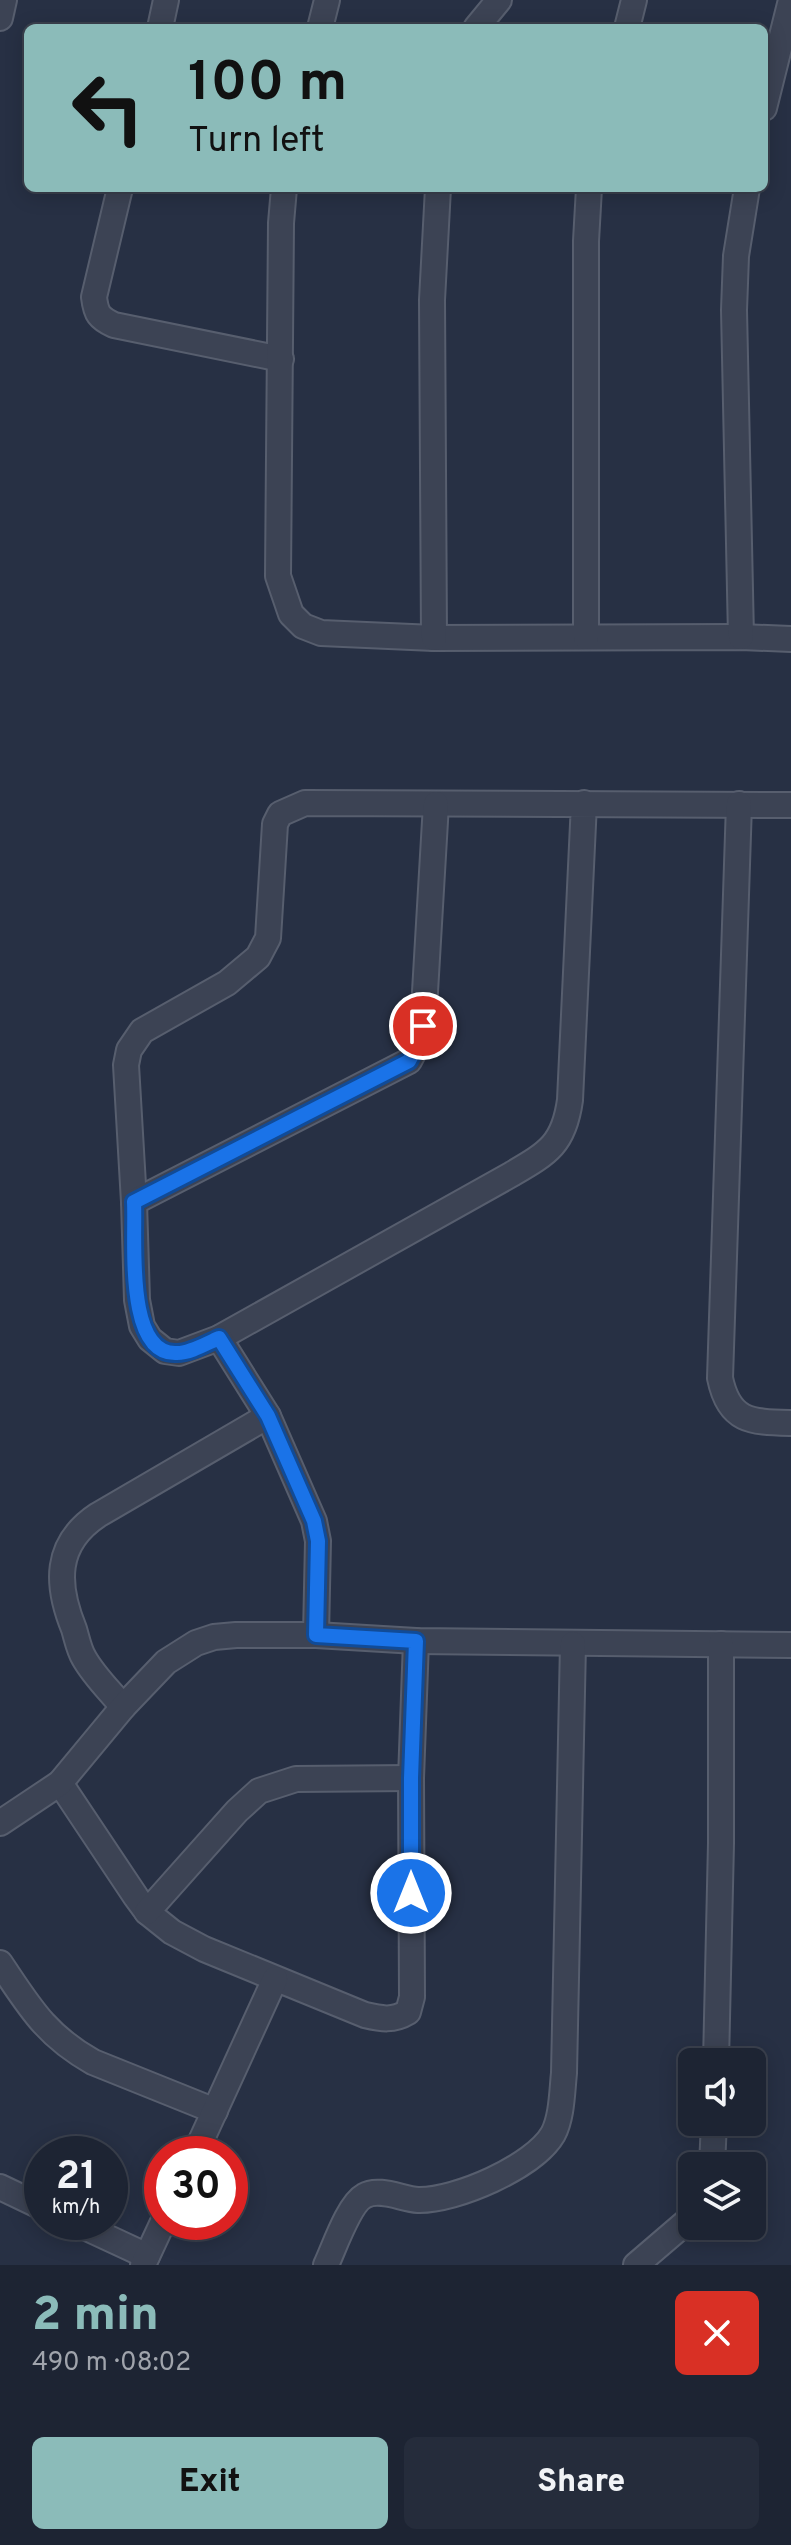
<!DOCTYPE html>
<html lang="en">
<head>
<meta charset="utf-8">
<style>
	:root { --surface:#1d2433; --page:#252c3b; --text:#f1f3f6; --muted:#a0a4ac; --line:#3b414e; --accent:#8bbbb9 }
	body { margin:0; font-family:Overpass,sans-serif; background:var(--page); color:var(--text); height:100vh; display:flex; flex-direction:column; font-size:30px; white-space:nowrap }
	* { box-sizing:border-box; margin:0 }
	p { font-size:26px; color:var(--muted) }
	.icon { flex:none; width:44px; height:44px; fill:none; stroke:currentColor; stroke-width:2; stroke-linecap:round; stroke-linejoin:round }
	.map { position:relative; height:2265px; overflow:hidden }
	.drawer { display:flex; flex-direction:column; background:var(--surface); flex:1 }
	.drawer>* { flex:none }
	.banner { position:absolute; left:24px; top:24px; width:744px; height:168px; border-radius:12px; box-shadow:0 4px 20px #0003,0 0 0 2px var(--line); background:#8bbbb9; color:#111; overflow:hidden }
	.buttons { position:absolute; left:678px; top:2048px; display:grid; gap:16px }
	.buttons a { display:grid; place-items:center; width:88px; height:88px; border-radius:12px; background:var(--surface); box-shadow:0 4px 20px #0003,0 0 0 2px var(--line); font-size:40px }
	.speed { position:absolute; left:24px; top:2136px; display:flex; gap:16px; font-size:40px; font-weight:700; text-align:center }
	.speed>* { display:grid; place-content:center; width:104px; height:104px; border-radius:50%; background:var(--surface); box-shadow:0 4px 20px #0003,0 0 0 2px var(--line); line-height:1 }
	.speed small { font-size:20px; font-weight:400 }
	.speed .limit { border:12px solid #d22; background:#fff; color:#111 }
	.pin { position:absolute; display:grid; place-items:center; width:68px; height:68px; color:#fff; margin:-34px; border:4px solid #fff; border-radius:50%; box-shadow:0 2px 8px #0007 }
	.me { position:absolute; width:88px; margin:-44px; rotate:0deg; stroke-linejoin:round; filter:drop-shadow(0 0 6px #0008) }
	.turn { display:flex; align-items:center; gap:28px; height:168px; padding:0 32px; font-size:36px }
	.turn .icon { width:104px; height:104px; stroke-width:2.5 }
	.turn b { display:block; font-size:56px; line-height:68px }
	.round { display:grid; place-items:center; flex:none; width:84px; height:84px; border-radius:12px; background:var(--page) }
	.head { display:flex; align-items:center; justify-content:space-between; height:136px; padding:0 32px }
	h1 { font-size:48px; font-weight:800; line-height:60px; color:var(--accent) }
	.cta { display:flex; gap:16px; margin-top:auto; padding:16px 32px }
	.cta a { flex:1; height:92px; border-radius:12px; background:var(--accent); color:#111; font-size:32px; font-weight:800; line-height:92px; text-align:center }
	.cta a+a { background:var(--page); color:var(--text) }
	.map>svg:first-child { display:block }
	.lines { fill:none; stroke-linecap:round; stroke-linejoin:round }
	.minor-casing { stroke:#575e6e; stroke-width:28 }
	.minor { stroke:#3c4354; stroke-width:24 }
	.route-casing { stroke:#114b97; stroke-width:20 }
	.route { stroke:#1a73e8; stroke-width:14 }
</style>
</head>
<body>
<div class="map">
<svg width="791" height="2265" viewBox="0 0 791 2265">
	<rect width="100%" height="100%" fill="#273044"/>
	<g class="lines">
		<g class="minor-casing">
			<g id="minor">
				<path d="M 0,18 L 4,0"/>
				<path d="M 160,28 L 166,0"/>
				<path d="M 320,28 L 327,0"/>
				<path d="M 476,28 L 499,0"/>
				<path d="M 627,28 L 634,0"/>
				<path d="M 764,108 L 791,0"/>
				<path d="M 120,188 L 94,297 C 96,314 99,318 114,325 L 281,359"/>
				<path d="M 284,188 L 281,223 L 278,576 L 291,614 L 303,626 L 321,633 L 434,638 L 741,637 L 791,639"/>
				<path d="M 586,637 L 586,241 L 589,188"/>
				<path d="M 741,637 L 734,310 L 736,256 L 747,188"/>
				<path d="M 434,638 L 432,300 L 438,188"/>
				<path d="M 584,803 L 570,1100 C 564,1144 548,1153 512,1174 L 219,1338 L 179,1353 L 165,1351 L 150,1339 L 142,1326 L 137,1300 L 134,1202 L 126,1065 L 129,1050 L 142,1031 L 227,983 L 258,957 L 268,938 L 275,824 L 280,814 L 305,803 L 791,805"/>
				<path d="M 739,804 L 720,1378 C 729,1422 751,1422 791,1423"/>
				<path d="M 134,1202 L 409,1061 L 417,1046 L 423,1026 L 436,804"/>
				<path d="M 219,1338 L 268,1416 L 314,1521 L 318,1541 L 316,1635"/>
				<path d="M 123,1707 C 110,1691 94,1676 84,1658 C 79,1650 77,1639 74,1629 C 56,1585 54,1544 98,1515 L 268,1416"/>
				<path d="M 60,1783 L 136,1897 L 147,1912 L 172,1932 L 204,1949 L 365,2015 C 382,2019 393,2021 408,2012 L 412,1997 L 411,1778 L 416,1641"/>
				<path d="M 0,1823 L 60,1783 L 123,1707 L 166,1662 L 196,1643 L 214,1637 L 236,1635 L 316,1635 L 416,1641 L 791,1645"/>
				<path d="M 147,1912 L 237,1811 L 259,1791 L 296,1779 L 411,1778"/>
				<path d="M 0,1963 C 29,2006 45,2035 93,2062 L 215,2111"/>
				<path d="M 716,2062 L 721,1843 L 721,1644"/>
				<path d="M 195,2154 L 275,1979"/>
				<path d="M 712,2166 L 714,2122"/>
				<path d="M 0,2187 L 42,2207"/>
				<path d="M 74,2222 L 147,2256"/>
				<path d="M 143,2265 L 163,2222"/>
				<path d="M 326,2265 C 334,2248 349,2204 364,2196 C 379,2187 402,2199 418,2200 C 455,2201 534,2167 553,2134 C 562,2117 562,2092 564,2073 L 573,1644"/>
				<path d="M 636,2265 L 692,2217"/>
			</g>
		</g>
		<use href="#minor" class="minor"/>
	</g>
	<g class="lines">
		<g class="route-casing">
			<path id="route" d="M 411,1893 L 411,1778 L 416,1641 L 316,1635 L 318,1541 L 314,1521 L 268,1416 L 219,1338 C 207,1343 191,1353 177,1353 C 124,1356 136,1236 134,1202 L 409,1061 L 417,1046 L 423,1026"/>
		</g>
		<use href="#route" class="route"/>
	</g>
</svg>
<div class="buttons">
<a><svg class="icon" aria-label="sound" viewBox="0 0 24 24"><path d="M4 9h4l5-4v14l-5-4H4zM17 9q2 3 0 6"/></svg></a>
<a><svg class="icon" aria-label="layers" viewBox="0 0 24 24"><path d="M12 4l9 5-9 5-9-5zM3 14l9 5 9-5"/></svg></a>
</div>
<div class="speed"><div>21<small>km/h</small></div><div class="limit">30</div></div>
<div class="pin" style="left:423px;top:1026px;background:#d93025"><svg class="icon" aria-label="arrive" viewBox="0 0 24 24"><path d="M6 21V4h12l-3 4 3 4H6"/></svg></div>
<svg class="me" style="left:411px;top:1893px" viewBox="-20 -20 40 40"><circle r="17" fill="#1a73e8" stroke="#fff" stroke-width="3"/><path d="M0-11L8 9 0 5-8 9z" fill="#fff"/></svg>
<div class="banner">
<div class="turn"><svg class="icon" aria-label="left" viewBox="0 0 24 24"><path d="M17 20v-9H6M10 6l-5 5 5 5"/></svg><div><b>100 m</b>Turn left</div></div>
</div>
</div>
<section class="drawer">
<div class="head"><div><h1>2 min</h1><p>490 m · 08:02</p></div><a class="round" style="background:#d93025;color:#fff"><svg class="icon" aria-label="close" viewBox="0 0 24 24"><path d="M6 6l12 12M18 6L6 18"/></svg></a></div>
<div class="cta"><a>Exit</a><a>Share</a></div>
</section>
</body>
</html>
